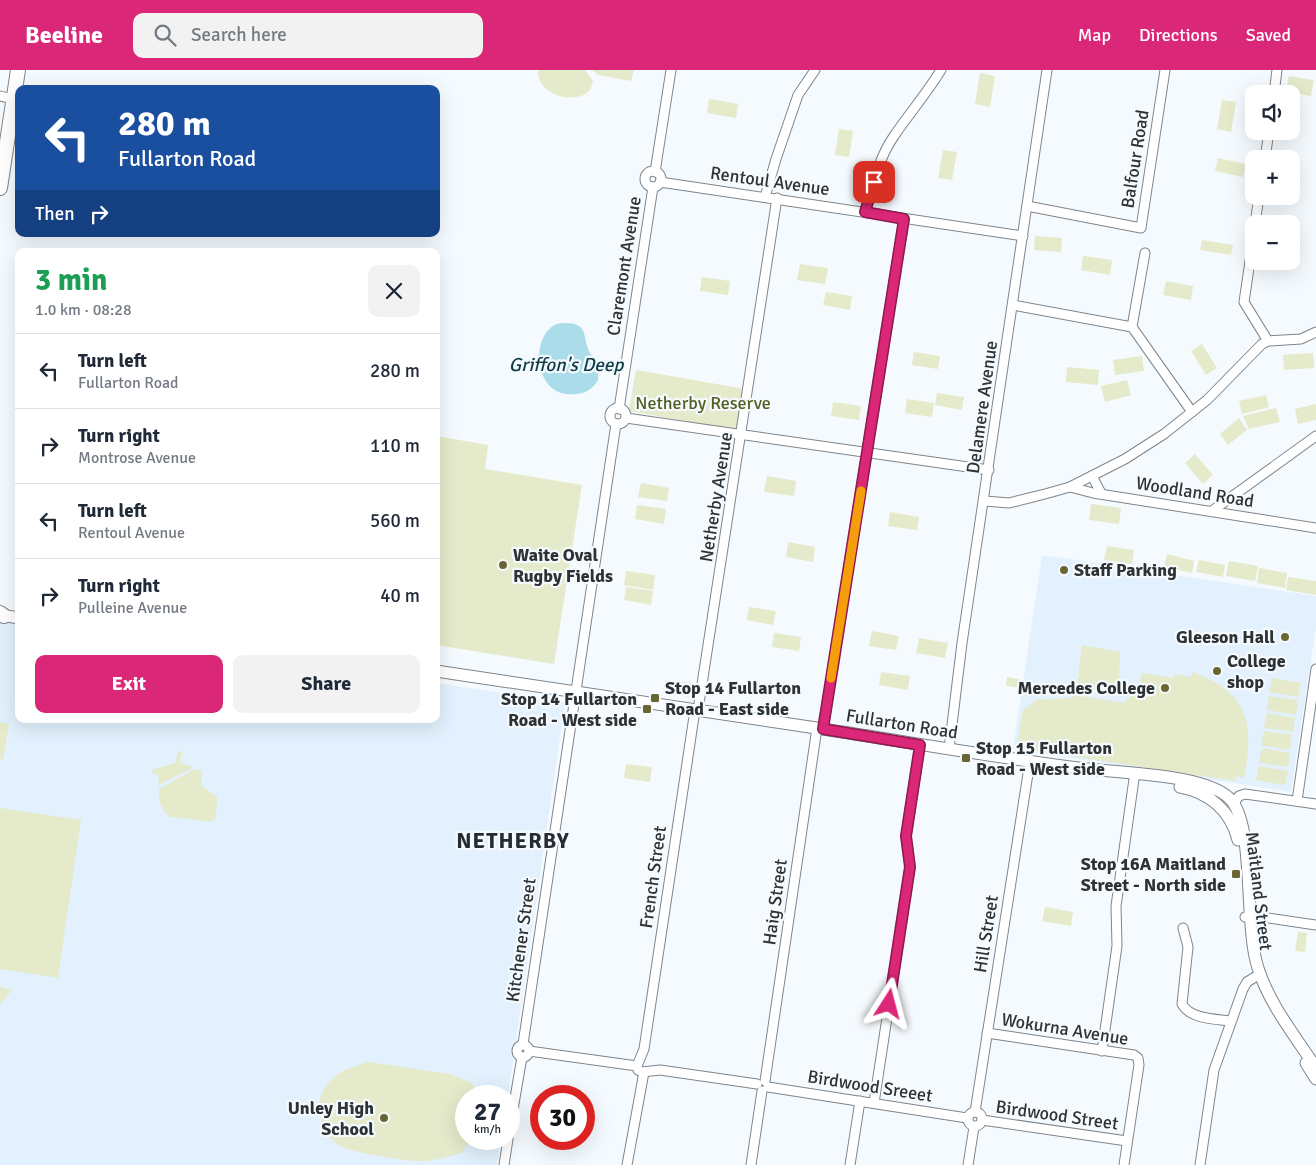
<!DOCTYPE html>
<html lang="en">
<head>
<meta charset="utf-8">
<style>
	:root { --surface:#fff; --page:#f2f2f3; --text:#1f2937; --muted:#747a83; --line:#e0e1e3; --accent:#db2777 }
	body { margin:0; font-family:Signika,sans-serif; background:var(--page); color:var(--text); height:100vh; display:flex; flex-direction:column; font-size:19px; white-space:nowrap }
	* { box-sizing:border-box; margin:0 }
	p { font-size:16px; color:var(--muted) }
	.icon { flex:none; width:28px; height:28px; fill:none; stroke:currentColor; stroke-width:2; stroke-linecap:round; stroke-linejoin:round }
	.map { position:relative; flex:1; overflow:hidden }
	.drawer { position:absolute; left:15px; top:178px; width:425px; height:475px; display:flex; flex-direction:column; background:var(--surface); border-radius:10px; box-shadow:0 5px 20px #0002 }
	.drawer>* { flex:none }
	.guide { position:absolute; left:15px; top:15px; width:425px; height:152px; border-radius:10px; box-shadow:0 5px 20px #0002; background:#1a4fa0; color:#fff; overflow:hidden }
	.fabs { position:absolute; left:1245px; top:15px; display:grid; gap:10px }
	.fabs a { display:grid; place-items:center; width:55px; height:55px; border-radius:10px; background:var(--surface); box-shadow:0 5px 20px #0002; font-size:25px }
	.speed { position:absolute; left:455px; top:1015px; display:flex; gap:10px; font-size:25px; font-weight:700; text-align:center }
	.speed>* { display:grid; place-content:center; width:65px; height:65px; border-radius:50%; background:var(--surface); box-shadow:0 5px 20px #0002; line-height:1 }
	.speed small { font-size:12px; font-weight:400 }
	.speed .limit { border:8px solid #d22; background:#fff; color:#111 }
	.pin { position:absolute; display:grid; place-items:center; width:42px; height:42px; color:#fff; margin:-21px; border-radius:10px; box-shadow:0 2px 8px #0006 }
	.me { position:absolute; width:55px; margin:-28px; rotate:9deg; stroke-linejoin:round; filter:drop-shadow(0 0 4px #0008) }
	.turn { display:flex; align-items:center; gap:18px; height:105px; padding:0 20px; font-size:22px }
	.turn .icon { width:65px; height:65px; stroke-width:2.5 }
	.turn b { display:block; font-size:35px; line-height:42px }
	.then { display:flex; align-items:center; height:48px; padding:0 20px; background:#0003; gap:10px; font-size:19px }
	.round { display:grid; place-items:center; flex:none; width:52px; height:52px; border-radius:10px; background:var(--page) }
	.headline { display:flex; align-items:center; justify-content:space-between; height:85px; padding:0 20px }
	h1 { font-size:30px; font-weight:700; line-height:38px; color:#1e9e55 }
	.primary-button { display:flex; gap:10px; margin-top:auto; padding:10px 20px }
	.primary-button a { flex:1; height:58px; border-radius:10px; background:var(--accent); color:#fff; font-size:20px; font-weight:700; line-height:58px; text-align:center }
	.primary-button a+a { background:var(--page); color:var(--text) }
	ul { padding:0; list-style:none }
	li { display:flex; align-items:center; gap:15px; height:75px; padding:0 20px; border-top:1px solid var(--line) }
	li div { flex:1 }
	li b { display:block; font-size:19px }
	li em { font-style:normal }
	header { display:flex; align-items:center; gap:30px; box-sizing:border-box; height:70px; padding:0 25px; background:var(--accent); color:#fff }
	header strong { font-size:24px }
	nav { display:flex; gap:28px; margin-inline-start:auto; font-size:18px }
	.search { width:350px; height:45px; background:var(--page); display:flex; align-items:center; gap:12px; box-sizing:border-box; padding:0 18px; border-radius:10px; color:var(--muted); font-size:19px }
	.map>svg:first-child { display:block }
	.built { fill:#e2f1fd }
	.green { fill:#e4eaca }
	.water { fill:#aadde9 }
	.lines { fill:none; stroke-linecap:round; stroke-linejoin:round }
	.minor-casing { stroke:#7e858b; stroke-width:11 }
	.major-casing { stroke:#7e858b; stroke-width:13 }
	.highway-casing { stroke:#7e858b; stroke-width:16 }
	.minor { stroke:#fff; stroke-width:9 }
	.major { stroke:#fff; stroke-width:11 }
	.highway { stroke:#fff; stroke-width:14 }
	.route-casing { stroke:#8e194d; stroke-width:12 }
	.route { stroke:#db2777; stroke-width:9 }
	.slow { stroke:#f59e0b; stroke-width:9 }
	.poi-dot { fill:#6a6633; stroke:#f5fafe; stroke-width:2 }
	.labels { text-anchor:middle; stroke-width:4.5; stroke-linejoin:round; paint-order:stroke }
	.street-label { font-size:18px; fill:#2e3234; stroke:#f5fafe }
	.park-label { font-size:18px; fill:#555d1f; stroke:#f5fafe }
	.poi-label { font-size:18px; font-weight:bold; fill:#2e3234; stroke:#f5fafe; text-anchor:start }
	.water-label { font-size:19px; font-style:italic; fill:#0f3d47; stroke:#f5fafe }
	.district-label { font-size:22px; font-weight:bold; letter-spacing:1px; fill:#262c31; stroke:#f5fafe }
</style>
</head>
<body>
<header>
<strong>Beeline</strong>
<div class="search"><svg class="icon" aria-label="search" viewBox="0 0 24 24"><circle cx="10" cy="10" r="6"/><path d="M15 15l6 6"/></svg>Search here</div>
<nav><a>Map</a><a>Directions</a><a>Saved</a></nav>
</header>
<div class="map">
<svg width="1316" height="1095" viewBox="0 0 1316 1095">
	<rect width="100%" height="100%" fill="#f5fafe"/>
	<g class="built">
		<path d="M 1042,485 L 1316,526 L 1316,557 L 1291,722 L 1013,679 Z"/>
		<path d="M 0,549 L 19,552 L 19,649 L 436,649 L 436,613 L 565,632 L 508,1026 L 466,1026 L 466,1069 L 501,1069 L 497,1095 L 0,1095 Z"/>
	</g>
	<g class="green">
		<path d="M 540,0 L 585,0 L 593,11 L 590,20 C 575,36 538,25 538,2 Z"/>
		<path d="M 592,0 L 634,0 L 631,11 L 598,5 Z"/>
		<path d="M 980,3 L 995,6 L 990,37 L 975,34 Z"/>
		<path d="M 1289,6 L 1314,10 L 1311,26 L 1286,22 Z"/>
		<path d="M 709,29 L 738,34 L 736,48 L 707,43 Z"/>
		<path d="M 1222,30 L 1236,32 L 1231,62 L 1217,59 Z"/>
		<path d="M 839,59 L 853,61 L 849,87 L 835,85 Z"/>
		<path d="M 943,80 L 957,82 L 952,110 L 938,108 Z"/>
		<path d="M 1218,88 L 1246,94 L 1243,107 L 1215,101 Z"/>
		<path d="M 1035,166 L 1062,168 L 1061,182 L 1034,180 Z"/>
		<path d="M 1202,170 L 1233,175 L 1231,185 L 1200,180 Z"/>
		<path d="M 1083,186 L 1112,190 L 1110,205 L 1081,200 Z"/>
		<path d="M 800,194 L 828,198 L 825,214 L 797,210 Z"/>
		<path d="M 702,207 L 730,211 L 728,225 L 700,221 Z"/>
		<path d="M 1166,211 L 1193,216 L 1191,230 L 1163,225 Z"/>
		<path d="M 826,222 L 852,226 L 850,240 L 823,235 Z"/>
		<path d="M 1202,274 L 1217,298 L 1206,305 L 1191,281 Z"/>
		<path d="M 914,282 L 940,286 L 938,299 L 912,295 Z"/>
		<path d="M 1313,283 L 1314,298 L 1284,300 L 1283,285 Z"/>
		<path d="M 1142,286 L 1144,301 L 1115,305 L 1113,290 Z"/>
		<path d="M 1067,297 L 1099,300 L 1098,315 L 1066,312 Z"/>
		<path d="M 636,300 L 745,319 L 738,360 L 629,341 Z"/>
		<path d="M 1127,310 L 1131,325 L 1105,332 L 1101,316 Z"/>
		<path d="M 937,323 L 964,327 L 962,340 L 935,335 Z"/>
		<path d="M 1266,325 L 1269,337 L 1242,344 L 1239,331 Z"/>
		<path d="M 907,329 L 934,333 L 932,347 L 905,343 Z"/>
		<path d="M 833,332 L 861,336 L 859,350 L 831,346 Z"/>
		<path d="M 1316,334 L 1316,350 L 1298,354 L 1295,339 Z"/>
		<path d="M 1276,338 L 1280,352 L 1249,359 L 1243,346 Z"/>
		<path d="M 1239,348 L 1247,360 L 1228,375 L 1220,364 Z"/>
		<path d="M 436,366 L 488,375 L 485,399 L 582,415 L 554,594 L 436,575 Z"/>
		<path d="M 1195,384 L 1213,405 L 1203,414 L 1185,393 Z"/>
		<path d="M 767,406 L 796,411 L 794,426 L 764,422 Z"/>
		<path d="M 641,413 L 669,418 L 667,431 L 638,427 Z"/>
		<path d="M 1091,434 L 1121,438 L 1119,454 L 1089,450 Z"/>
		<path d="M 637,435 L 666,439 L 664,454 L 635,449 Z"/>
		<path d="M 890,442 L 919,447 L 917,460 L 888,456 Z"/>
		<path d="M 788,472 L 815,477 L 813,492 L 786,487 Z"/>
		<path d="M 1107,476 L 1134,480 L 1132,494 L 1104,490 Z"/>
		<path d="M 1167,484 L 1194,491 L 1192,503 L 1164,497 Z"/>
		<path d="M 1199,490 L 1225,495 L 1223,507 L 1196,502 Z"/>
		<path d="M 1229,491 L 1258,496 L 1255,511 L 1226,506 Z"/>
		<path d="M 1259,498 L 1287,503 L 1285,518 L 1257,513 Z"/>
		<path d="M 626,501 L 655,505 L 653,520 L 624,515 Z"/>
		<path d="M 1288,507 L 1316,511 L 1316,525 L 1286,520 Z"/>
		<path d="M 626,517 L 653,521 L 651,535 L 624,530 Z"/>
		<path d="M 749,537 L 776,541 L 773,555 L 747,550 Z"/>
		<path d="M 872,561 L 899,566 L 896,580 L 869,576 Z"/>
		<path d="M 774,563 L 801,567 L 799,581 L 772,577 Z"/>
		<path d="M 919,568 L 948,573 L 945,588 L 916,583 Z"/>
		<path d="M 1082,575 L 1120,582 L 1119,608 L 1108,622 L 1077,618 Z"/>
		<path d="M 881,602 L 910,606 L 908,620 L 879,615 Z"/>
		<path d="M 1193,602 C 1248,623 1255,652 1244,708 L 1236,706 L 1235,711 L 1016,678 L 1023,640 L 1037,630 L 1070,628 L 1076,625 L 1124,633 L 1138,618 L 1142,603 L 1174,608 L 1175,604 L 1191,607 Z"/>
		<path d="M 1007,607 L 1023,610 L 1021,618 L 1006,616 Z"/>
		<path d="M 1272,608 L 1301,613 L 1298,627 L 1269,622 Z"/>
		<path d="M 665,610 L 694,613 L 693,623 L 688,627 L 663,623 Z"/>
		<path d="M 1269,626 L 1298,630 L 1296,645 L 1267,640 Z"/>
		<path d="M 1267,643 L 1295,648 L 1293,662 L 1264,658 Z"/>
		<path d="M 0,652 L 9,654 L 3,690 L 0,689 Z"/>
		<path d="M 1264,661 L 1292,665 L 1290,680 L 1261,675 Z"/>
		<path d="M 1262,678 L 1290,683 L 1288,697 L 1259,693 Z"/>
		<path d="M 182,681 L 180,693 L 194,697 L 159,715 L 158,704 L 153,704 L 152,700 L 175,693 L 178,682 Z"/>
		<path d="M 626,694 L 652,697 L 650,712 L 624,708 Z"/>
		<path d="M 1259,696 L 1288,701 L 1285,715 L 1256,710 Z"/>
		<path d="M 195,699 L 202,700 L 201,715 L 217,727 L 216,748 L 211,752 L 170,747 C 162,742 157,728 159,719 Z"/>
		<path d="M 0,738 L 81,750 L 58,908 L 0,899 Z"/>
		<path d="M 1045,837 L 1073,842 L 1071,856 L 1042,851 Z"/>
		<path d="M 1298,862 L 1307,863 L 1305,882 L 1295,881 Z"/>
		<path d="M 0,917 L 12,920 L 0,934 Z"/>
		<path d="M 369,992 L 450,1004 L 472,1013 L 478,1026 L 466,1026 L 466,1069 L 470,1069 L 462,1083 C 449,1086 435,1091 421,1091 C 410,1092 351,1082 342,1077 C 320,1065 311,1032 329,1012 C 339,1000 355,996 369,992 Z"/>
	</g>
	<path class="water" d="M 561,253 C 591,252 581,266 590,283 C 592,287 595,289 598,292 L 598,310 C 593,319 586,323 576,324 C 531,330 529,258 561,253 Z"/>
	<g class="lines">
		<g class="minor-casing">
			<g id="minor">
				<path d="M 1274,24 L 1277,0"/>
				<path d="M 0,26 L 13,29"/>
				<path d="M 1265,89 L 1269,61"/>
				<circle cx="653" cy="109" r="8"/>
				<path d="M 655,102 L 671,0"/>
				<path d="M 660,112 L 1023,166"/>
				<path d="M 765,127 L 776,89 L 798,25 L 815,0"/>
				<path d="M 1027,136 L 1141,158 L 1165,0"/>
				<path d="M 865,142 C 873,116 878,89 894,66 C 909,44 927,23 941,0"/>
				<path d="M 1255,154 L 1259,126"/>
				<path d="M 1254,164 L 1244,232 L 1268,271"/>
				<path d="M 1013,235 L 1132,257 L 1192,342"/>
				<path d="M 1132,257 L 1145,183"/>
				<circle cx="618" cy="346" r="8"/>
				<path d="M 619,339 L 653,117"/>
				<path d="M 626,348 L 989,400"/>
				<path d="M 1092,406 L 1101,423"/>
				<path d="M 1070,417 L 1093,423 L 1316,458"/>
				<path d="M 985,431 L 1009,433 L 1045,424 L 1070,417 L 1125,389 L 1164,364 L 1207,330 L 1262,274 L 1268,271 L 1301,269 L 1316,262"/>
				<path d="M 1212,441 L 1316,366"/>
				<path d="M 698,640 L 777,128"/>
				<path d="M 823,659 L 904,149"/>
				<path d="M 949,679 L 962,573 L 1047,0"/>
				<path d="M 1297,731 L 1316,599"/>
				<path d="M 1234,733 L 1239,726 L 1245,724 L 1316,734"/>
				<path d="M 1245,847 L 1255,846 L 1316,855"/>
				<path d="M 1183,858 L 1188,877 L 1182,934 C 1190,949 1215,949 1231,951"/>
				<path d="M 987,963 L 1134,985 L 1138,988 L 1139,995 L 1124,1095"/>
				<path d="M 523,974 L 616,354"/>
				<circle cx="523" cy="981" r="6"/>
				<path d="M 529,981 L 637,996"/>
				<path d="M 1102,981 L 1117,876 L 1116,836 L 1134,709"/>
				<path d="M 637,996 L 644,979 L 695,640"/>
				<path d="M 638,1000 L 642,1002 L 660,1000 L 757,1014"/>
				<path d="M 765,1011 L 817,658"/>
				<path d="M 768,1017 L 967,1048"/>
				<path d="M 874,1033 L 910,797 L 906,767 L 920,675"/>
				<circle cx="975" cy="1049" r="7"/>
				<path d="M 975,1042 L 1030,691"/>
				<path d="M 982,1050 L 1127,1071"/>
				<path d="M 509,1063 L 522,987"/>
				<path d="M 504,1095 L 508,1069"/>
				<path d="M 627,1095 L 644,1002"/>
				<path d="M 751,1095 L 762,1021"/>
				<path d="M 850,1095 L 860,1031"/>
				<path d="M 968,1095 L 974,1057"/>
				<path d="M 1200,1095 L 1214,1000 L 1243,919 L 1247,912 L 1255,907"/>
			</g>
		</g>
		<g class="major-casing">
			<g id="major">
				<path d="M 0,545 L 19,548"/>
				<path d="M 436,601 C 565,621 694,640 823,659 C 908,672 993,687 1079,698 C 1115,703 1210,703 1232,731 C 1255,761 1244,856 1258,898 C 1269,934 1296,967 1316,998"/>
				<path d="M 1180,717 C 1209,722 1231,741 1238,770"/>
				<path d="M 1306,993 L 1316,1009"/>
			</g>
		</g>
		<g class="highway-casing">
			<g id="highway">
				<path d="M 0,118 L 18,0"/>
				<path d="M 0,543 L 4,546"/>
			</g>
		</g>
		<use href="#minor" class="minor"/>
		<use href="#major" class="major"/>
		<use href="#highway" class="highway"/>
	</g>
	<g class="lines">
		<g class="route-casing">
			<path id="route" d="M 874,112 L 865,142 L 904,149 L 823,659 L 920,675 L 906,766 L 910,797 L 889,934"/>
		</g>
		<use href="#route" class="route"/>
		<path class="slow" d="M 831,608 L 861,421"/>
	</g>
	<g class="poi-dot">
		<circle cx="503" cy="495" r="5"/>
		<circle cx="1064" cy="500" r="5"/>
		<circle cx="1285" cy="567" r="5"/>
		<circle cx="1217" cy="601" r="5"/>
		<circle cx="1165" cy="618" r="5"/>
		<rect x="650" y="623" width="10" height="10" rx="2.5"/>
		<rect x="642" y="634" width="10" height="10" rx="2.5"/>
		<rect x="961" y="683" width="10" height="10" rx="2.5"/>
		<rect x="1231" y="799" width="10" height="10" rx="2.5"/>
		<circle cx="384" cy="1048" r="5"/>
	</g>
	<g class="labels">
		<g class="street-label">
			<text transform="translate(1135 89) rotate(-81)" y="6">Balfour Road</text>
			<text transform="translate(770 111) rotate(8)" y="6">Rentoul Avenue</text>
			<text transform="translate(624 196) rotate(-81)" y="6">Claremont Avenue</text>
			<text transform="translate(982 337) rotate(-82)" y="6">Delamere Avenue</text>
			<text transform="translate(1195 422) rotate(9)" y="6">Woodland Road</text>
			<text transform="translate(716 427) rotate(-81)" y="6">Netherby Avenue</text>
			<text transform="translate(902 654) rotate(9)" y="6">Fullarton Road</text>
			<text transform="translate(653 807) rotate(-82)" y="6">French Street</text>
			<text transform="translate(1259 821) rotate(83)" y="6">Maitland Street</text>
			<text transform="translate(775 832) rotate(-82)" y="6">Haig Street</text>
			<text transform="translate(986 864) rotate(-81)" y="6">Hill Street</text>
			<text transform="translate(521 870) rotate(-82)" y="6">Kitchener Street</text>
			<text transform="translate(1065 959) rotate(9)" y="6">Wokurna Avenue</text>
			<text transform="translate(870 1016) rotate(9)" y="6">Birdwood Sreeet</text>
			<text transform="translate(1057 1045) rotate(8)" y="6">Birdwood Street</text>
		</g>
		<g class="park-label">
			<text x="703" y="339">Netherby Reserve</text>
		</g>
		<g class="poi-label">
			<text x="513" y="491">Waite Oval<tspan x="513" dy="21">Rugby Fields</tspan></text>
			<text x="1074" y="506">Staff Parking</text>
			<text x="1275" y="573" text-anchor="end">Gleeson Hall</text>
			<text x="1227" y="597">College<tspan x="1227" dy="21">shop</tspan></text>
			<text x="665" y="624">Stop 14 Fullarton<tspan x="665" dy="21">Road - East side</tspan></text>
			<text x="1155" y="624" text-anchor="end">Mercedes College</text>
			<text x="637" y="635" text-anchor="end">Stop 14 Fullarton<tspan x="637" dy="21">Road - West side</tspan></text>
			<text x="976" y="684">Stop 15 Fullarton<tspan x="976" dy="21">Road - West side</tspan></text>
			<text x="1226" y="800" text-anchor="end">Stop 16A Maitland<tspan x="1226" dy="21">Street - North side</tspan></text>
			<text x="374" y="1044" text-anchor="end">Unley High<tspan x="374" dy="21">School</tspan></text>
		</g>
		<g class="water-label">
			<text x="566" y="301">Griffon's Deep</text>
		</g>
		<g class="district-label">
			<text x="513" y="778">NETHERBY</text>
		</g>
	</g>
</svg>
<div class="fabs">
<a><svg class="icon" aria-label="sound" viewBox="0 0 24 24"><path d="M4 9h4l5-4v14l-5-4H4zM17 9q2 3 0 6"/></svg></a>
<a>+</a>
<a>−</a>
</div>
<div class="speed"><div>27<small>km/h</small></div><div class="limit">30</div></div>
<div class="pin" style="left:874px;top:112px;background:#d93025"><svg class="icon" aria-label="arrive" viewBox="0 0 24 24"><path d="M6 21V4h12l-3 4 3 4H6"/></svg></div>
<svg class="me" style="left:889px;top:934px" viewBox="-20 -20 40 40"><path d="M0-17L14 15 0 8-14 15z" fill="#db2777" stroke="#fff" stroke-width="4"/></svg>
<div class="guide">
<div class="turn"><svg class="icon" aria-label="left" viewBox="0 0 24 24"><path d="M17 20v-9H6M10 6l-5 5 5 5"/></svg><div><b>280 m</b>Fullarton Road</div></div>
<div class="then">Then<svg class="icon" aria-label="right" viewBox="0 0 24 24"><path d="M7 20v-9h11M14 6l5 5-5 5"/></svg></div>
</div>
<section class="drawer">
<div class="headline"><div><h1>3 min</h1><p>1.0 km · 08:28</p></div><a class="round"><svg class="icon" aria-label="close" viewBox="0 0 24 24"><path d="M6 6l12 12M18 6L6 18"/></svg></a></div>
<ul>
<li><svg class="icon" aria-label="left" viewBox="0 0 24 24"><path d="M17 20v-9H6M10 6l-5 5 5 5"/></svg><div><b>Turn left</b><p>Fullarton Road</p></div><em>280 m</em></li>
<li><svg class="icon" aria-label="right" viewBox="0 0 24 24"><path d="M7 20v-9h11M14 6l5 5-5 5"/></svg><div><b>Turn right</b><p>Montrose Avenue</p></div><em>110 m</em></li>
<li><svg class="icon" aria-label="left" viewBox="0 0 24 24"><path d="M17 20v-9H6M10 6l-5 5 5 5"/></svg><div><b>Turn left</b><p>Rentoul Avenue</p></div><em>560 m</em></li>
<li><svg class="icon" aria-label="right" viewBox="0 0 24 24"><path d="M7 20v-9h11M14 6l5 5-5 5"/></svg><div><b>Turn right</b><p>Pulleine Avenue</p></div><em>40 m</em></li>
</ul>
<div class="primary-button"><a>Exit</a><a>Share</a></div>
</section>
</div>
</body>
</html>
